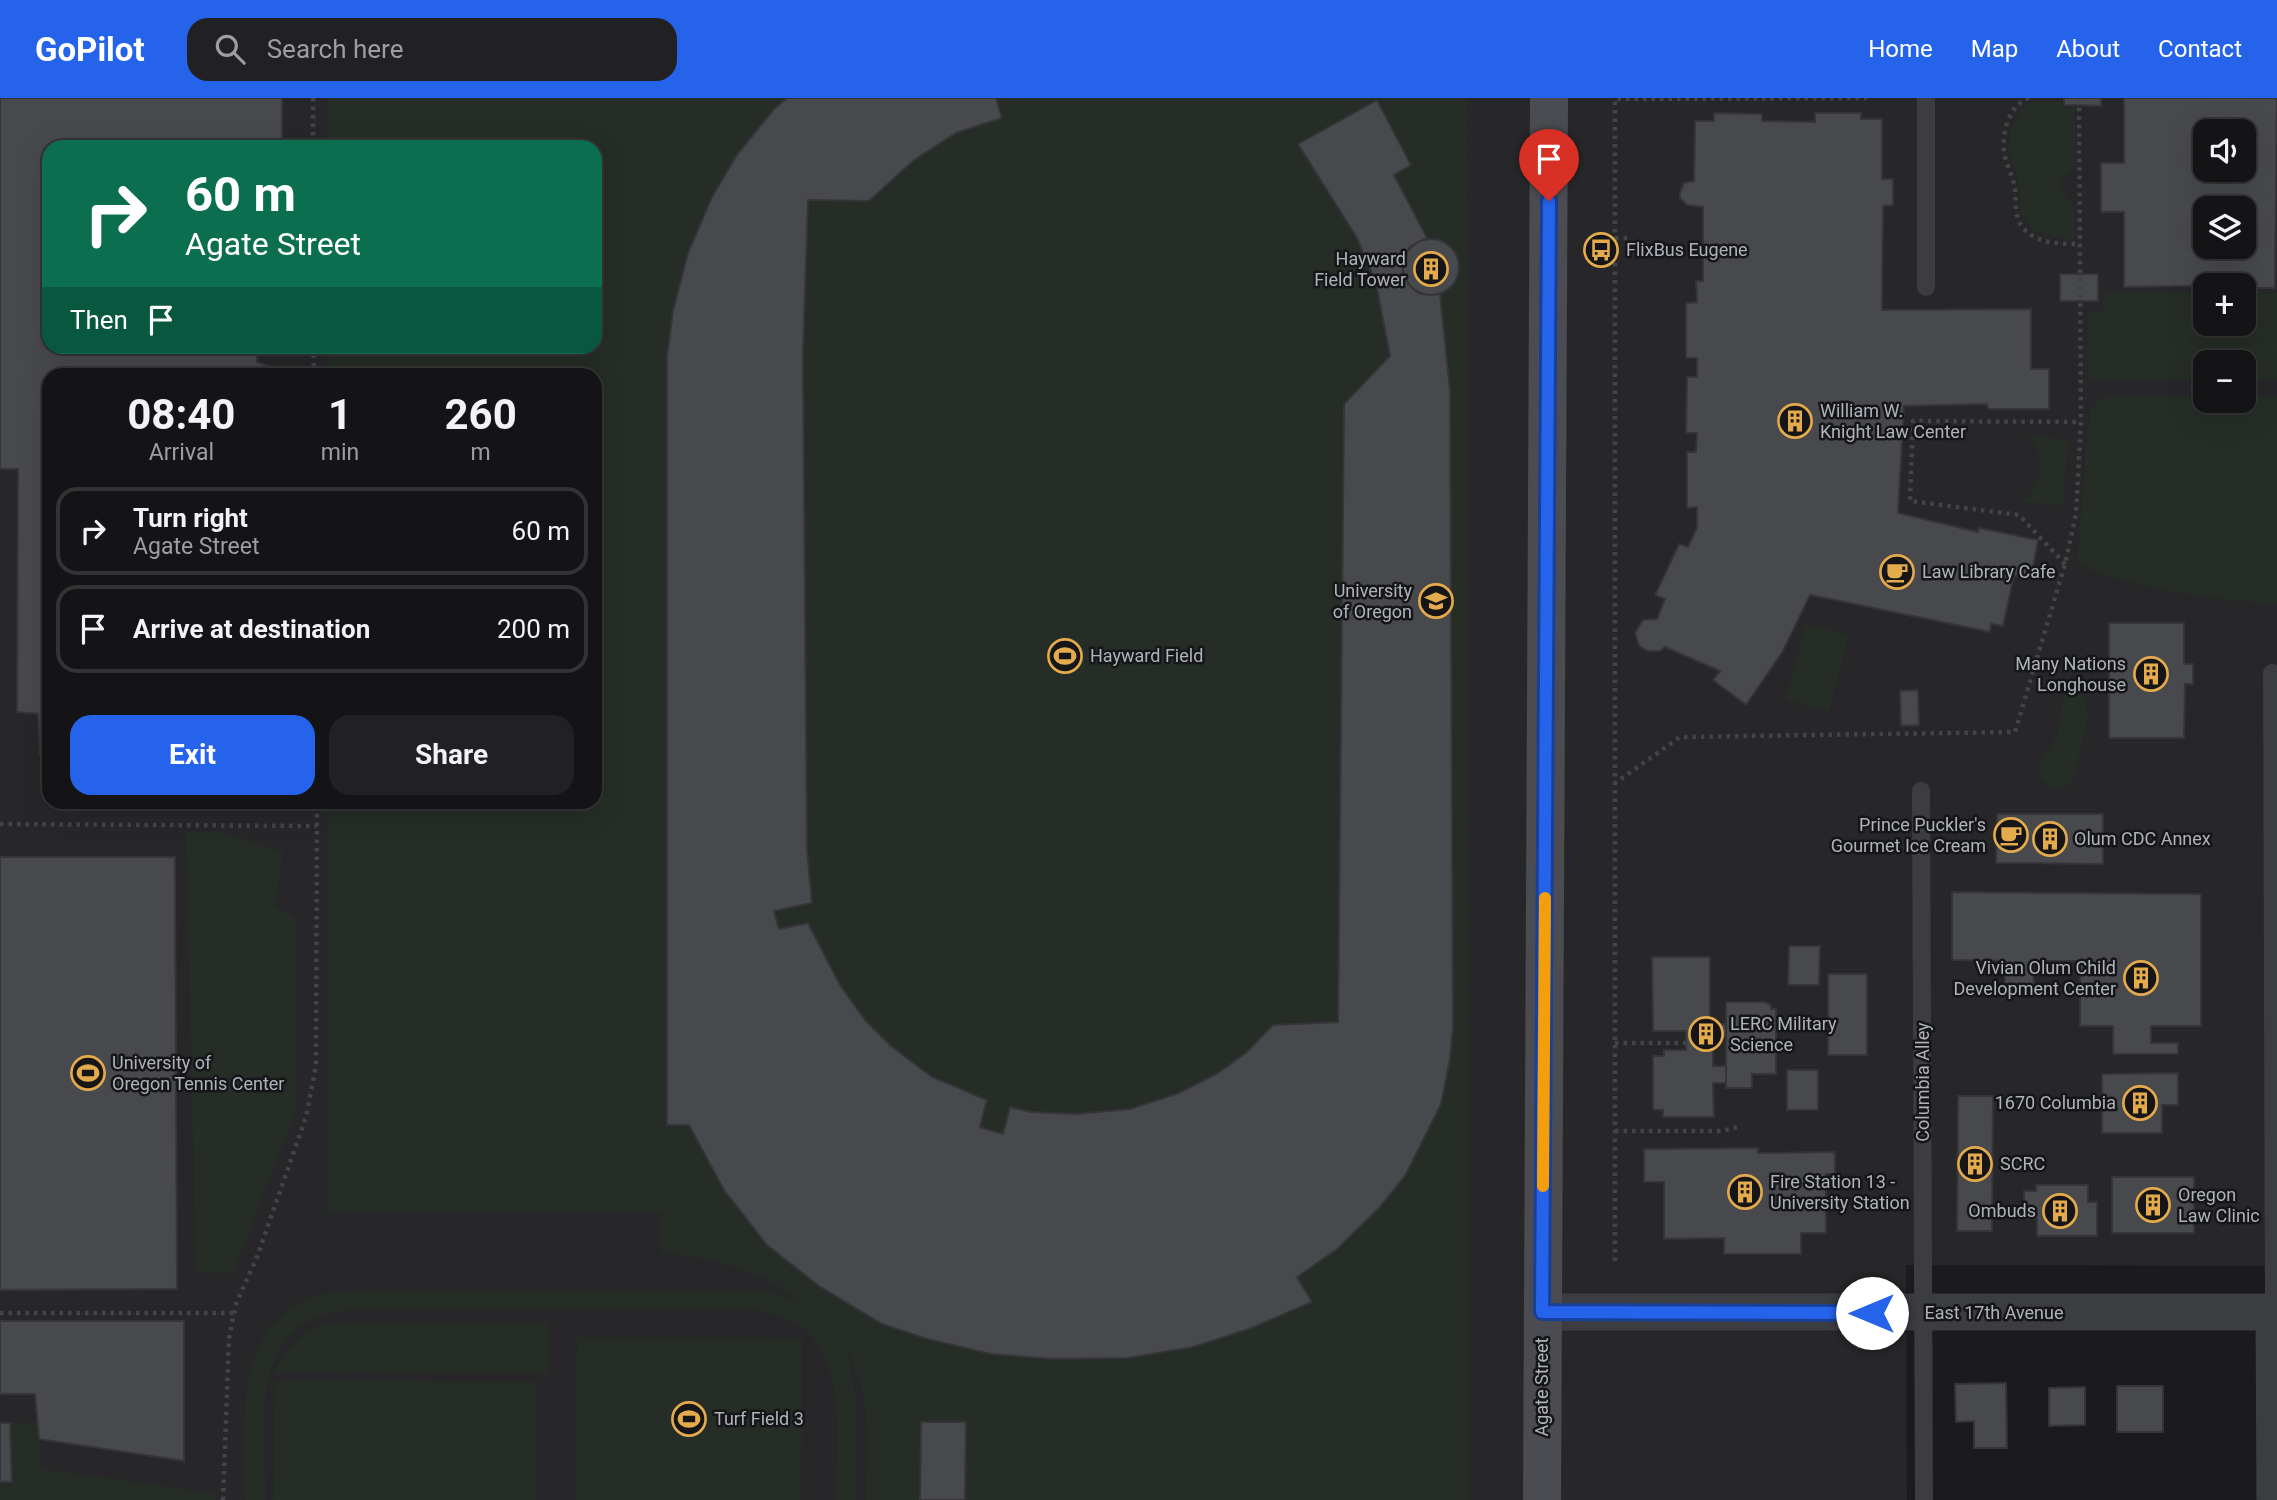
<!DOCTYPE html>
<html lang="en">
<head>
<meta charset="utf-8">
<style>
	:root { --surface:#141416; --page:#212123; --text:#f1f3f6; --muted:#9d9ea1; --line:#333335; --accent:#2563eb }
	body { margin:0; font-family:Roboto,sans-serif; background:var(--page); color:var(--text); height:100vh; display:flex; flex-direction:column; font-size:26px; white-space:nowrap }
	* { box-sizing:border-box; margin:0 }
	p { font-size:23px; color:var(--muted) }
	.icon { flex:none; width:38px; height:38px; fill:none; stroke:currentColor; stroke-width:2; stroke-linecap:round; stroke-linejoin:round }
	.map { position:relative; flex:1; overflow:hidden }
	.side { position:absolute; left:42px; top:270px; width:560px; height:441px; display:flex; flex-direction:column; background:var(--surface); border-radius:21px; box-shadow:0 7px 28px #0002,0 0 0 2px var(--line) }
	.side>* { flex:none }
	.top-card { position:absolute; left:42px; top:42px; width:560px; height:214px; border-radius:21px; box-shadow:0 7px 28px #0002,0 0 0 2px var(--line); background:#0b6e4f; color:#fff; overflow:hidden }
	.fabs { position:absolute; left:2193px; top:21px; display:grid; gap:14px }
	.fabs a { display:grid; place-items:center; width:63px; height:63px; border-radius:14px; background:var(--surface); box-shadow:0 7px 28px #0002,0 0 0 2px var(--line); font-size:35px }
	.pin { position:absolute; display:grid; place-items:center; width:60px; height:60px; color:#fff; margin:-72px -30px; border-radius:50% 50% 50% 0; rotate:-45deg; box-shadow:0 0 7px #0007 }
	.pin .icon { rotate:45deg }
	.me { position:absolute; width:77px; margin:-38px; rotate:270deg; stroke-linejoin:round; filter:drop-shadow(0 0 5px #0008) }
	.turn { display:flex; align-items:center; gap:24px; height:147px; padding:0 28px; font-size:32px }
	.turn .icon { width:91px; height:91px; stroke-width:2.5 }
	.turn b { display:block; font-size:49px; line-height:60px }
	.then { display:flex; align-items:center; height:66px; padding:0 28px; background:#0003; gap:14px; font-size:26px }
	.eta { display:flex; justify-content:space-evenly; align-items:center; height:119px; text-align:center }
	.eta b { font-size:42px; font-weight:700; line-height:49px }
	.button { display:flex; gap:14px; margin-top:auto; padding:14px 28px }
	.button a { flex:1; height:80px; border-radius:21px; background:var(--accent); color:#fff; font-size:28px; font-weight:700; line-height:80px; text-align:center }
	.button a+a { background:var(--page); color:var(--text) }
	ul { padding:0; list-style:none }
	li { display:flex; align-items:center; gap:21px; height:88px; margin:0 14px 10px; padding:0 14px; border:4px solid var(--line); border-radius:21px }
	li div { flex:1 }
	li b { display:block; font-size:26px }
	li em { font-style:normal }
	header { display:flex; align-items:center; gap:42px; box-sizing:border-box; height:98px; padding:0 35px; background:var(--accent); color:#fff }
	header strong { font-size:33px }
	nav { display:flex; gap:38px; margin-inline-start:auto; font-size:24px }
	.search { width:490px; height:63px; background:var(--page); display:flex; align-items:center; gap:18px; box-sizing:border-box; padding:0 24px; border-radius:21px; color:var(--muted); font-size:26px }
	.map>svg:first-child { display:block }
	.built { fill:#27272a; fill-rule:evenodd }
	.green { fill:#252d26 }
	.building { fill:#48494d; stroke:#353539; stroke-width:2; fill-rule:evenodd }
	.lines { fill:none; stroke-linecap:round; stroke-linejoin:round }
	.path { stroke:#424448; stroke-width:4.5; stroke-dasharray:3.5 5; stroke-linecap:butt }
	.lane { stroke:#3c3d41; stroke-width:18 }
	.street { stroke:#3c3d41; stroke-width:37 }
	.secondary { stroke:#4a4c51; stroke-width:38 }
	.route-casing { stroke:#184099; stroke-width:18 }
	.route { stroke:#2563eb; stroke-width:12 }
	.slow { stroke:#f59e0b; stroke-width:12 }
	.labels { text-anchor:middle; stroke-width:5; stroke-linejoin:round; paint-order:stroke }
	.poi-label { font-size:18px; fill:#aeb3bb; stroke:#161618; text-anchor:start }
	.street-label { font-size:18px; fill:#aeb3bb; stroke:#161618 }
</style>
</head>
<body>
<header>
<strong>GoPilot</strong>
<div class="search"><svg class="icon" aria-label="search" viewBox="0 0 24 24"><circle cx="10" cy="10" r="6"/><path d="M15 15l6 6"/></svg>Search here</div>
<nav><a>Home</a><a>Map</a><a>About</a><a>Contact</a></nav>
</header>
<div class="map">
<svg width="2277" height="1402" viewBox="0 0 2277 1402">
	<rect width="100%" height="100%" fill="#1b1b1d"/>
	<path class="built" d="M 0,0 L 2277,0 L 2277,1168 L 1906,1167 L 1907,1402 L 0,1402 ZM 2205,33 L 2244,33 L 2244,72 L 2205,72 ZM 49,49 L 595,49 L 595,248 L 49,248 ZM 2205,110 L 2244,110 L 2244,149 L 2205,149 ZM 2205,187 L 2244,187 L 2244,226 L 2205,226 ZM 2205,264 L 2244,264 L 2244,303 L 2205,303 ZM 49,276 L 595,276 L 595,704 L 49,704 Z"/>
	<g class="green">
		<path d="M 327,0 L 1467,0 L 1469,1402 L 866,1402 C 866,1351 874,1297 846,1252 L 856,1297 L 856,1402 L 836,1402 C 836,1326 856,1222 751,1212 L 351,1212 C 245,1221 266,1325 266,1402 L 245,1402 C 245,1312 229,1201 351,1192 L 752,1192 L 768,1193 L 801,1204 C 762,1171 711,1159 661,1155 L 660,1115 L 327,1115 L 327,704 L 595,704 L 595,276 L 327,276 L 327,249 L 595,248 L 595,49 L 327,49 Z"/>
		<path d="M 2038,2 L 2062,3 L 2062,10 L 2075,10 L 2074,71 L 2063,80 L 2061,92 L 2074,109 L 2074,143 L 2033,133 L 2021,117 L 2017,78 L 2008,52 L 2010,33 L 2021,10 Z"/>
		<path d="M 2104,195 L 2205,195 L 2205,226 L 2244,226 L 2244,195 L 2277,195 L 2277,281 L 2244,281 L 2244,264 L 2205,264 L 2205,281 L 2088,281 L 2088,214 L 2104,214 Z"/>
		<path d="M 2114,297 L 2205,298 L 2205,303 L 2277,298 L 2277,505 C 2228,505 2119,488 2077,465 L 2090,312 L 2102,300 Z"/>
		<path d="M 2029,338 L 2068,342 L 2063,407 L 2022,404 C 2043,385 2047,361 2029,338 Z"/>
		<path d="M 1806,526 L 1849,537 L 1829,613 L 1786,602 Z"/>
		<path d="M 2065,586 L 2084,596 L 2088,619 L 2074,681 L 2067,688 L 2053,690 L 2041,681 L 2039,665 L 2058,637 Z"/>
		<path d="M 186,734 L 222,734 L 283,754 L 275,808 L 297,822 L 296,1013 L 233,1175 L 196,1174 Z"/>
		<path d="M 329,1224 L 548,1224 L 548,1276 L 274,1275 C 287,1248 300,1235 329,1224 Z"/>
		<path d="M 577,1239 L 802,1240 L 801,1402 L 576,1402 Z"/>
		<path d="M 275,1283 L 537,1284 L 537,1402 L 273,1402 Z"/>
		<path d="M 0,1325 L 39,1325 L 40,1371 L 216,1395 L 216,1402 L 0,1402 Z"/>
	</g>
	<g class="building">
		<path d="M 0,0 L 282,0 L 282,49 L 49,49 L 49,248 L 257,248 L 257,264 L 293,276 L 49,276 L 49,656 L 40,656 L 38,616 L 17,614 L 18,371 L 0,371 Z"/>
		<path d="M 787,0 L 996,0 L 1002,20 L 956,35 L 913,63 L 869,103 L 808,102 L 803,257 L 807,751 L 812,805 L 774,813 L 779,831 L 808,825 L 840,887 L 865,922 L 891,948 L 932,979 L 987,1002 L 980,1029 L 1003,1036 L 1010,1009 L 1031,1014 L 1075,1016 L 1130,1011 L 1179,995 L 1218,975 L 1247,954 L 1273,927 L 1338,924 L 1344,306 L 1390,258 L 1376,185 L 1357,140 L 1298,46 L 1377,2 L 1411,67 L 1394,77 L 1427,140 L 1410,149 L 1403,166 L 1403,175 L 1413,191 L 1421,196 L 1440,196 L 1450,292 L 1453,930 L 1450,961 L 1441,1006 L 1405,1078 L 1380,1109 L 1336,1152 L 1297,1179 L 1312,1204 L 1249,1231 L 1193,1249 L 1127,1260 L 1053,1261 L 991,1256 L 927,1241 L 882,1226 L 819,1188 L 767,1147 L 724,1092 L 689,1027 L 667,1027 L 667,258 L 673,213 L 688,155 L 711,101 L 736,58 L 774,11 Z"/>
		<path d="M 2064,0 L 2101,0 L 2101,8 L 2064,7 Z"/>
		<path d="M 2124,0 L 2277,0 L 2275,190 L 2244,190 L 2244,187 L 2124,189 L 2124,114 L 2101,114 L 2101,65 L 2124,65 ZM 2205,33 L 2244,33 L 2244,72 L 2205,72 ZM 2205,110 L 2244,110 L 2244,149 L 2205,149 Z"/>
		<path d="M 1714,15 L 1762,16 L 1762,23 L 1815,24 L 1815,15 L 1861,15 L 1861,21 L 1882,21 L 1882,81 L 1893,81 L 1893,107 L 1883,108 L 1882,212 L 2031,211 L 2031,271 L 2049,271 L 2049,311 L 1988,311 L 1987,306 L 1904,308 L 1898,415 L 1978,434 L 1979,430 L 2038,442 L 2031,480 L 2014,477 L 2003,528 L 1991,526 L 1990,534 L 1810,497 L 1783,553 L 1746,607 L 1713,582 L 1720,573 L 1665,549 L 1660,553 L 1648,553 L 1639,548 L 1635,535 L 1643,522 L 1657,521 L 1665,501 L 1655,497 L 1679,446 L 1688,449 L 1697,430 L 1697,409 L 1687,410 L 1687,354 L 1696,354 L 1697,335 L 1686,335 L 1687,279 L 1697,279 L 1697,260 L 1686,260 L 1686,205 L 1697,204 L 1696,183 L 1703,183 L 1703,109 L 1687,107 L 1680,100 L 1680,94 L 1684,85 L 1694,83 L 1695,23 L 1714,23 Z"/>
		<circle cx="1431" cy="169" r="28"/>
		<rect x="2060" y="176" width="38" height="27"/>
		<path d="M 2109,525 L 2184,525 L 2184,566 L 2193,566 L 2193,586 L 2185,586 L 2184,640 L 2109,640 Z"/>
		<path d="M 1918,592 L 1919,627 L 1901,628 L 1900,593 Z"/>
		<path d="M 1997,716 L 2103,716 L 2103,766 L 1996,765 Z"/>
		<path d="M 0,759 L 175,759 L 177,1191 L 0,1192 Z"/>
		<path d="M 1952,794 L 2201,796 L 2201,928 L 2151,928 L 2151,945 L 2178,945 L 2178,956 L 2113,956 L 2113,928 L 2080,928 L 2080,863 L 2033,863 L 2034,896 L 2005,897 L 2005,863 L 1952,862 Z"/>
		<path d="M 1789,848 L 1820,848 L 1819,887 L 1788,887 Z"/>
		<path d="M 1652,859 L 1710,859 L 1710,926 L 1726,926 L 1726,939 L 1713,939 L 1713,968 L 1726,968 L 1726,985 L 1713,985 L 1714,1019 L 1663,1019 L 1663,1012 L 1653,1012 L 1653,958 L 1664,958 L 1664,952 L 1686,952 L 1686,933 L 1653,933 Z"/>
		<rect x="1828" y="876" width="39" height="81"/>
		<path d="M 1726,904 L 1764,904 L 1771,907 L 1771,911 L 1776,911 L 1776,976 L 1752,976 L 1752,990 L 1726,990 Z"/>
		<rect x="1787" y="972" width="31" height="40"/>
		<path d="M 2178,975 L 2178,1007 L 2162,1007 L 2162,1035 L 2102,1035 L 2102,976 Z"/>
		<path d="M 1958,998 L 1993,998 L 1992,1133 L 1957,1133 Z"/>
		<path d="M 1758,1050 L 1758,1055 L 1835,1054 L 1835,1076 L 1826,1076 L 1826,1135 L 1801,1135 L 1801,1156 L 1724,1156 L 1724,1140 L 1664,1141 L 1664,1084 L 1644,1084 L 1644,1051 Z"/>
		<rect x="2112" y="1079" width="82" height="56"/>
		<path d="M 2036,1087 L 2088,1087 L 2088,1104 L 2097,1104 L 2097,1138 L 2037,1138 L 2037,1121 L 2024,1121 L 2024,1093 L 2036,1093 Z"/>
		<path d="M 0,1223 L 184,1223 L 184,1363 L 39,1341 L 35,1296 L 0,1296 Z"/>
		<path d="M 2006,1285 L 2007,1350 L 1974,1350 L 1974,1323 L 1956,1324 L 1955,1286 Z"/>
		<rect x="2117" y="1288" width="46" height="46"/>
		<path d="M 2085,1289 L 2085,1327 L 2049,1328 L 2049,1290 Z"/>
		<path d="M 921,1324 L 966,1324 L 965,1402 L 920,1402 Z"/>
		<path d="M 0,1325 L 10,1325 L 12,1384 L 0,1384 Z"/>
	</g>
	<g class="lines">
		<g class="path">
			<path d="M 313,0 L 313,49"/>
			<path d="M 2029,0 C 2008,7 2000,39 2005,59 C 2008,70 2013,79 2015,90 C 2016,104 2014,121 2024,131 C 2037,146 2062,146 2080,146"/>
			<path d="M 1615,140 L 1632,140"/>
			<path d="M 313,248 L 314,276"/>
			<path d="M 2065,466 L 2019,417 L 1910,403 L 1913,323 L 2081,324"/>
			<path d="M 1614,686 L 1680,639 L 2015,634 L 2065,466 L 2076,416 L 2081,324 L 2079,0"/>
			<path d="M 0,726 L 317,728"/>
			<path d="M 1615,945 L 1686,945"/>
			<path d="M 1615,1033 L 1722,1033 L 1738,1029"/>
			<path d="M 1615,1163 L 1615,1 L 1867,0"/>
			<path d="M 0,1215 L 234,1215"/>
			<path d="M 223,1402 L 229,1240 L 236,1206 L 257,1159 L 306,1019 L 316,968 L 317,704"/>
		</g>
		<g class="lane">
			<path d="M 1926,0 L 1926,189"/>
			<path d="M 2272,575 L 2274,1214"/>
			<path d="M 1921,693 L 1924,1402"/>
		</g>
		<g class="street">
			<path d="M 1542,1214 L 2277,1214"/>
			<path d="M 2274,1214 L 2275,1402"/>
		</g>
		<path class="secondary" d="M 1542,1402 L 1549,0"/>
	</g>
	<g class="lines">
		<g class="route-casing">
			<path id="route" d="M 1549,103 L 1542,1214 L 1872,1215"/>
		</g>
		<use href="#route" class="route"/>
		<path class="slow" d="M 1543,1088 L 1545,800"/>
	</g>
	<defs>
		<g id="bus-ring" transform="scale(1.75)"><circle r="9.5" fill="#161618" stroke="#e4ab4c" stroke-width="1.5"/><path d="M-5-6H5V4H4V6H2V4H-2V6H-4V4H-5ZM-3.5-4V0h7V-4ZM-3.5 1.2v1.5H-2V1.2ZM2 1.2v1.5H3.5V1.2Z" fill="#e4ab4c"/></g>
		<g id="building-ring" transform="scale(1.75)"><circle r="9.5" fill="#161618" stroke="#e4ab4c" stroke-width="1.5"/><path d="M-4-6H4V6H1V3H-1V6H-4ZM-2.5-4.3h1.7v1.8h-1.7ZM.8-4.3h1.7v1.8H.8ZM-2.5-1h1.7V.8h-1.7ZM.8-1h1.7V.8H.8Z" fill="#e4ab4c"/></g>
		<g id="cafe-ring" transform="scale(1.75)"><circle r="9.5" fill="#161618" stroke="#e4ab4c" stroke-width="1.5"/><path d="M-5.5-4.5H6V0H3Q3 3.5 0 3.5H-2.5Q-5.5 3.5-5.5 0ZM3-3.2v2h1.7v-2ZM-6 4.5H4V6H-6Z" fill="#e4ab4c"/></g>
		<g id="university-ring" transform="scale(1.75)"><circle r="9.5" fill="#161618" stroke="#e4ab4c" stroke-width="1.5"/><path d="M0-5L7-2L0 1L-7-2ZM-4 1L0 2.5L4 1V4Q0 6-4 4Z" fill="#e4ab4c"/></g>
		<g id="stadium-ring" transform="scale(1.75)"><circle r="9.5" fill="#161618" stroke="#e4ab4c" stroke-width="1.5"/><path d="M0-5a6.5 5 0 1 0 0 10a6.5 5 0 1 0 0-10ZM-3.5-1.8h7v3.6h-7Z" fill="#e4ab4c"/></g>
	</defs>
	<g fill-rule="evenodd">
		<use href="#bus-ring" x="1601" y="152"/>
		<use href="#building-ring" x="1431" y="171"/>
		<use href="#building-ring" x="1795" y="323"/>
		<use href="#cafe-ring" x="1897" y="474"/>
		<use href="#university-ring" x="1436" y="503"/>
		<use href="#stadium-ring" x="1065" y="558"/>
		<use href="#building-ring" x="2151" y="576"/>
		<use href="#cafe-ring" x="2011" y="737"/>
		<use href="#building-ring" x="2050" y="741"/>
		<use href="#building-ring" x="2141" y="880"/>
		<use href="#building-ring" x="1706" y="936"/>
		<use href="#stadium-ring" x="88" y="975"/>
		<use href="#building-ring" x="2140" y="1005"/>
		<use href="#building-ring" x="1975" y="1066"/>
		<use href="#building-ring" x="1745" y="1094"/>
		<use href="#building-ring" x="2153" y="1107"/>
		<use href="#building-ring" x="2060" y="1113"/>
		<use href="#stadium-ring" x="689" y="1321"/>
	</g>
	<g class="labels">
		<g class="poi-label">
			<text x="1626" y="158">FlixBus Eugene</text>
			<text x="1406" y="167" text-anchor="end">Hayward<tspan x="1406" dy="21">Field Tower</tspan></text>
			<text x="1820" y="319">William W.<tspan x="1820" dy="21">Knight Law Center</tspan></text>
			<text x="1922" y="480">Law Library Cafe</text>
			<text x="1412" y="499" text-anchor="end">University<tspan x="1412" dy="21">of Oregon</tspan></text>
			<text x="1090" y="564">Hayward Field</text>
			<text x="2126" y="572" text-anchor="end">Many Nations<tspan x="2126" dy="21">Longhouse</tspan></text>
			<text x="1986" y="733" text-anchor="end">Prince Puckler's<tspan x="1986" dy="21">Gourmet Ice Cream</tspan></text>
			<text x="2074" y="747">Olum CDC Annex</text>
			<text x="2116" y="876" text-anchor="end">Vivian Olum Child<tspan x="2116" dy="21">Development Center</tspan></text>
			<text x="1730" y="932">LERC Military<tspan x="1730" dy="21">Science</tspan></text>
			<text x="112" y="971">University of<tspan x="112" dy="21">Oregon Tennis Center</tspan></text>
			<text x="2116" y="1011" text-anchor="end">1670 Columbia</text>
			<text x="2000" y="1072">SCRC</text>
			<text x="1770" y="1090">Fire Station 13 -<tspan x="1770" dy="21">University Station</tspan></text>
			<text x="2178" y="1103">Oregon<tspan x="2178" dy="21">Law Clinic</tspan></text>
			<text x="2036" y="1119" text-anchor="end">Ombuds</text>
			<text x="714" y="1327">Turf Field 3</text>
		</g>
		<g class="street-label">
			<text transform="translate(1923 984) rotate(-90)" y="6">Columbia Alley</text>
			<text x="1994" y="1221">East 17th Avenue</text>
			<text transform="translate(1542 1289) rotate(-90)" y="6">Agate Street</text>
		</g>
	</g>
</svg>
<div class="fabs">
<a><svg class="icon" aria-label="sound" viewBox="0 0 24 24"><path d="M4 9h4l5-4v14l-5-4H4zM17 9q2 3 0 6"/></svg></a>
<a><svg class="icon" aria-label="layers" viewBox="0 0 24 24"><path d="M12 4l9 5-9 5-9-5zM3 14l9 5 9-5"/></svg></a>
<a>+</a>
<a>−</a>
</div>
<div class="pin" style="left:1549px;top:103px;background:#d93025"><svg class="icon" aria-label="arrive" viewBox="0 0 24 24"><path d="M6 21V4h12l-3 4 3 4H6"/></svg></div>
<svg class="me" style="left:1872px;top:1215px" viewBox="-20 -20 40 40"><circle r="19" fill="#fff"/><path d="M0-13L10 11 0 6-10 11z" fill="#2563eb"/></svg>
<div class="top-card">
<div class="turn"><svg class="icon" aria-label="right" viewBox="0 0 24 24"><path d="M7 20v-9h11M14 6l5 5-5 5"/></svg><div><b>60 m</b>Agate Street</div></div>
<div class="then">Then<svg class="icon" aria-label="arrive" viewBox="0 0 24 24"><path d="M6 21V4h12l-3 4 3 4H6"/></svg></div>
</div>
<section class="side">
<div class="eta">
<div><b>08:40</b><p>Arrival</p></div>
<div><b>1</b><p>min</p></div>
<div><b>260</b><p>m</p></div>
</div>
<ul>
<li><svg class="icon" aria-label="right" viewBox="0 0 24 24"><path d="M7 20v-9h11M14 6l5 5-5 5"/></svg><div><b>Turn right</b><p>Agate Street</p></div><em>60 m</em></li>
<li><svg class="icon" aria-label="arrive" viewBox="0 0 24 24"><path d="M6 21V4h12l-3 4 3 4H6"/></svg><div><b>Arrive at destination</b></div><em>200 m</em></li>
</ul>
<div class="button"><a>Exit</a><a>Share</a></div>
</section>
</div>
</body>
</html>
